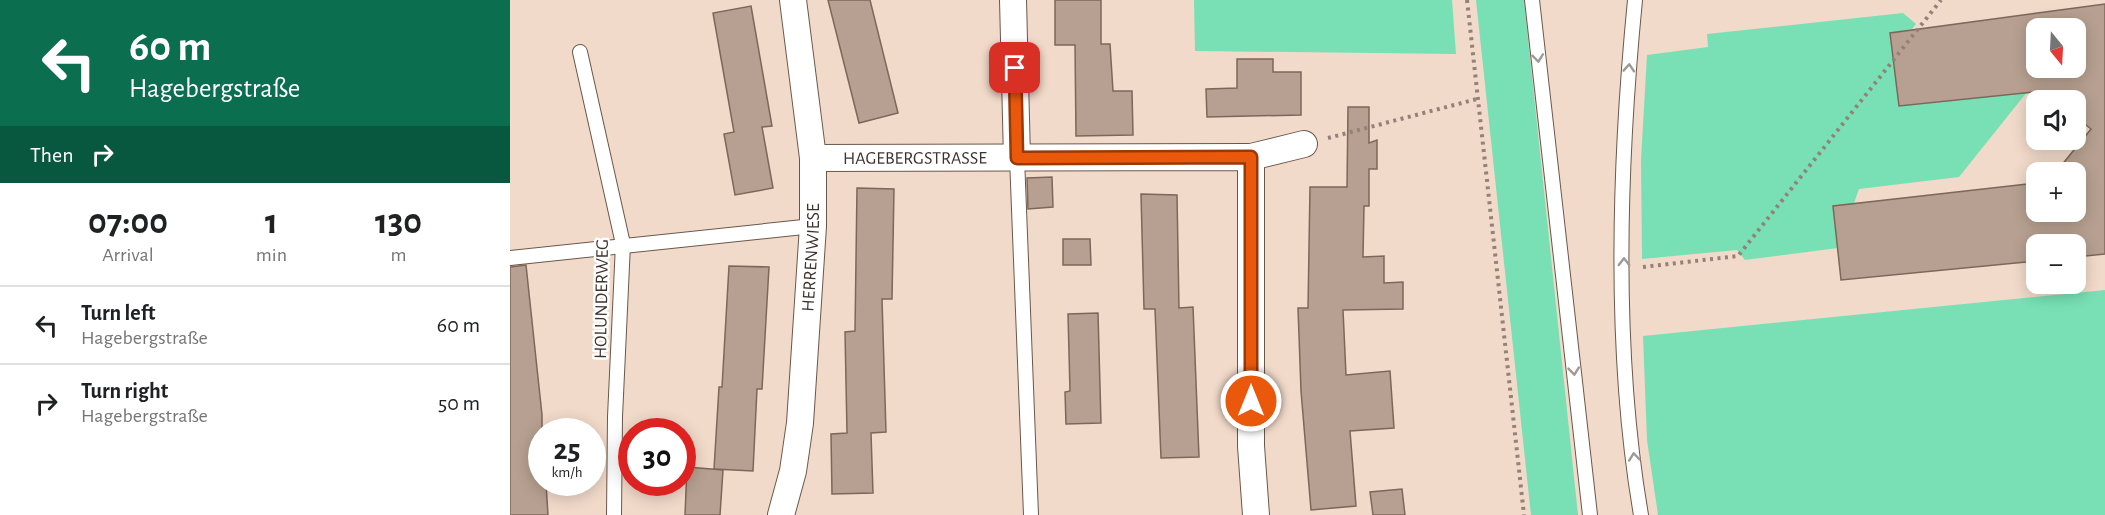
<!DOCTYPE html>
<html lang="en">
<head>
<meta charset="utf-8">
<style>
	:root { --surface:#fff; --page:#f2f2f2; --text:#202124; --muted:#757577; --line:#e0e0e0 }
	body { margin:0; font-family:"Alegreya Sans",sans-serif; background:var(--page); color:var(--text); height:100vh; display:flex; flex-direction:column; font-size:22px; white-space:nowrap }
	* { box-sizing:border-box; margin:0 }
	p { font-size:20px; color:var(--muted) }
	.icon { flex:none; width:33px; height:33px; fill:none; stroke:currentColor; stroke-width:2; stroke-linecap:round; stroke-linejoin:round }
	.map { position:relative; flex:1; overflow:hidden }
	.sheet { display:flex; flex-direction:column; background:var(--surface); width:510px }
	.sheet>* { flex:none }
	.guide { background:#0b6e4f; color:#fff; overflow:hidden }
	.needle { width:39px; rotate:162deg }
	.controls { position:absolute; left:1516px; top:18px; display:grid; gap:12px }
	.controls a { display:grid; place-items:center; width:60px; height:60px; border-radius:12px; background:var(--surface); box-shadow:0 3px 15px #0003; font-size:30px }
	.speed { position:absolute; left:18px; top:418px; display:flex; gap:12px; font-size:30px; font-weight:700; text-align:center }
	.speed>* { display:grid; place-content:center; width:78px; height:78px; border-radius:50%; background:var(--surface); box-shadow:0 3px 15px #0003; line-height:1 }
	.speed small { font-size:15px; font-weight:400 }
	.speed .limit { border:9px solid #d22; background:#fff; color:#111 }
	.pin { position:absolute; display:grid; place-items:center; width:51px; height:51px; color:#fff; margin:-26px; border-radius:12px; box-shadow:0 3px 9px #0006 }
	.me { position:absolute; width:66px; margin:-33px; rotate:0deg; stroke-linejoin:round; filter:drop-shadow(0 0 4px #0008) }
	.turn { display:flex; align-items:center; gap:21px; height:126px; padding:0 30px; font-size:27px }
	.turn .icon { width:78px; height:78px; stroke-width:2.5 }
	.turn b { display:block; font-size:42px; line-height:51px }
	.then { display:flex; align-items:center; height:57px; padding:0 30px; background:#0003; gap:12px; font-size:22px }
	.eta { display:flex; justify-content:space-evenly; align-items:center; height:102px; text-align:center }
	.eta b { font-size:36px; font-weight:700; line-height:42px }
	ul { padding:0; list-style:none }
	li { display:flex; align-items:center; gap:18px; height:78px; padding:0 30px; border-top:2px solid var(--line) }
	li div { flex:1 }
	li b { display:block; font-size:22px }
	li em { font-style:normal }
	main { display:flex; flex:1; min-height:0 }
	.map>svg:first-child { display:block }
	.green { fill:#78e0b4 }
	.building { fill:#b7a091; stroke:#7c6759; stroke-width:1.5; fill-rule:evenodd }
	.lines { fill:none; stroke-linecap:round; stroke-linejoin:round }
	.lane-casing { stroke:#6b574a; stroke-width:16 }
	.street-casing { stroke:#6b574a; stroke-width:28 }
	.path { stroke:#928277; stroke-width:4; stroke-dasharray:3 4.5; stroke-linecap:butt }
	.lane { stroke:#fff; stroke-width:14 }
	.street { stroke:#fff; stroke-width:26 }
	.oneway { stroke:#9e9996 }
	.route-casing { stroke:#983908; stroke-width:15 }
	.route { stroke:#ea580c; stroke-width:10 }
	.labels { text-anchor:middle; stroke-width:5; stroke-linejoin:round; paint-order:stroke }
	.street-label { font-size:18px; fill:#3c332d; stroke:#fff }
</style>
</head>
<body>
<main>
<section class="sheet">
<div class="guide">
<div class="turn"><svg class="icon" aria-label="left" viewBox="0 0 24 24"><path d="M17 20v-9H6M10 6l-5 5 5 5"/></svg><div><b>60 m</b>Hagebergstraße</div></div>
<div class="then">Then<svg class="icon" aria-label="right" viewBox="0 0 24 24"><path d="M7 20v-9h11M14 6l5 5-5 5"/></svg></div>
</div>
<div class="eta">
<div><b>07:00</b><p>Arrival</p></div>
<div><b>1</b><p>min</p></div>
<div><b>130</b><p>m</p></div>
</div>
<ul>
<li><svg class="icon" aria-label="left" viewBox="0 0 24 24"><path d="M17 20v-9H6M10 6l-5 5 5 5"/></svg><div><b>Turn left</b><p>Hagebergstraße</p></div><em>60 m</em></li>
<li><svg class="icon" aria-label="right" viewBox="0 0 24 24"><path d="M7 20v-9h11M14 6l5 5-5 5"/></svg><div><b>Turn right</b><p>Hagebergstraße</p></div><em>50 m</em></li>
</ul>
</section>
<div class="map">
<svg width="1595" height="515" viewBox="0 0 1595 515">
	<rect width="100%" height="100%" fill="#f2daca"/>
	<g class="green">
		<path d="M 684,0 L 942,0 L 946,54 L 685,51 Z"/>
		<path d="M 966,0 L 1014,0 L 1068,515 L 1021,515 Z"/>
		<path d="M 1393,13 L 1406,24 L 1402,29 L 1380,33 L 1390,106 L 1517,92 L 1449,177 L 1349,189 L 1344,203 L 1323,206 L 1328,248 L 1235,260 L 1227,250 L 1132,259 L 1131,160 L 1137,55 L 1198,47 L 1197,34 Z"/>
		<path d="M 1595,290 L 1595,515 L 1148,515 L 1137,440 L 1133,336 Z"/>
	</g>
	<g class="building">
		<path d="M 318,0 L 360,0 L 388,113 L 349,123 Z"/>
		<path d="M 545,0 L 591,0 L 591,44 L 600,44 L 603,91 L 622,91 L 623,135 L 566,136 L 565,45 L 545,45 Z"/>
		<path d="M 1595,4 L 1595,254 L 1566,257 L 1566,244 L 1527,244 L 1527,261 L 1331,280 L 1323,206 L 1527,183 L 1527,212 L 1566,212 L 1566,172 L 1546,172 L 1581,129 L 1566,117 L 1566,100 L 1545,100 L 1533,91 L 1389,106 L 1380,33 ZM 1527,28 L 1566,28 L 1566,68 L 1527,68 Z"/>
		<path d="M 241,6 L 262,126 L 252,127 L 263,188 L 225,195 L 214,134 L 224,132 L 203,13 Z"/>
		<path d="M 727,59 L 763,59 L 763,72 L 791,72 L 791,115 L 697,117 L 696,89 L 727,88 Z"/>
		<path d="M 838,107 L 859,107 L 859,143 L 867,140 L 867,169 L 859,169 L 859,206 L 854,206 L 853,257 L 874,256 L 874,283 L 893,282 L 893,309 L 833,310 L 836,375 L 880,371 L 884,428 L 840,431 L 846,506 L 801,510 L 791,391 L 788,308 L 798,308 L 800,187 L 837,187 Z"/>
		<path d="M 542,177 L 543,207 L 518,209 L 517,178 Z"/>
		<path d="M 347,188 L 384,189 L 382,299 L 372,299 L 376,432 L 361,433 L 363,493 L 322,494 L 321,434 L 337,433 L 335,332 L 345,331 Z"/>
		<path d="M 631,194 L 667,195 L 669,308 L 683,307 L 689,457 L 651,458 L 645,309 L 634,309 Z"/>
		<path d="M 553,239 L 580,239 L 581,265 L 553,265 Z"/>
		<path d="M 16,265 L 32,415 L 32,483 L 36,483 L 38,515 L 0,515 L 0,267 Z"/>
		<path d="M 219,266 L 259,267 L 252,389 L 247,389 L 243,471 L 204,469 L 209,387 L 212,387 Z"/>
		<path d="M 588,313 L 591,423 L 556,424 L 555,392 L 560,391 L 558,314 Z"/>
		<path d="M 177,467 L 213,470 L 210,515 L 175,515 Z"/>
		<path d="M 892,489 L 895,515 L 863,515 L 860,492 Z"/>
	</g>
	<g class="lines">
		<g class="lane-casing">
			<g id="lane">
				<path d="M 1022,0 L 1080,515"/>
				<path d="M 1125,0 C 1109,164 1103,352 1131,515"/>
				<path d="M 70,52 L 113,244 L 105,417 L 104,515"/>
				<path d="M 507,158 L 521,515"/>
				<path d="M 0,258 L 303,226"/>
			</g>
		</g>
		<g class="street-casing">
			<g id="street">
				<path d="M 503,0 L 507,158"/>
				<path d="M 741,157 L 794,144"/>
				<path id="s1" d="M 303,158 L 741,157 L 741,446 L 746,515"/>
				<path id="s2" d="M 271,515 L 283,471 L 290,423 L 303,226 L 303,158 L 283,0"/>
			</g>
		</g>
		<g class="path">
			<path d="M 957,0 L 1014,515"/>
			<path d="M 818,138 L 967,99"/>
			<path d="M 1133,267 L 1228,256 L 1431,0"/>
		</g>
		<use href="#lane" class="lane"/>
		<use href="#street" class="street"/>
	</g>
	<defs><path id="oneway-chevron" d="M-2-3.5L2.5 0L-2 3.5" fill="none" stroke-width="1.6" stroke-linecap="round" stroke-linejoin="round" transform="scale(1.5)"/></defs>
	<g class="oneway">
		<use href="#oneway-chevron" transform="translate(1028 58) rotate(83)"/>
		<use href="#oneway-chevron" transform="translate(1119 68) rotate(-86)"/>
		<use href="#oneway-chevron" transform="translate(1114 262) rotate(-90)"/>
		<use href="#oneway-chevron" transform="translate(1064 371) rotate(84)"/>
		<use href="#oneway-chevron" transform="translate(1124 457) rotate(-96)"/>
	</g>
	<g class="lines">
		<g class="route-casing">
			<path id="route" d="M 505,68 L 507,158 L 741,157 L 741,401"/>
		</g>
		<use href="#route" class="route"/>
	</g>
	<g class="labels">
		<g class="street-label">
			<text dy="6" stroke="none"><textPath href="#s1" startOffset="102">HAGEBERGSTRASSE</textPath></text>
			<text dy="6" stroke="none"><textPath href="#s2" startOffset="260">HERRENWIESE</textPath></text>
			<text transform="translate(91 299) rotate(-89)" y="6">HOLUNDERWEG</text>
		</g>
	</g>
</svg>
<div class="controls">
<a><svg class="needle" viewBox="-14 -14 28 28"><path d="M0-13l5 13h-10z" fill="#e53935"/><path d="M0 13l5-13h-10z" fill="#757577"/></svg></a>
<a><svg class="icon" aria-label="sound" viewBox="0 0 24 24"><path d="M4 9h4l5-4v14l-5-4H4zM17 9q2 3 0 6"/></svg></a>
<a>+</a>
<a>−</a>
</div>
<div class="speed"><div>25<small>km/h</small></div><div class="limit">30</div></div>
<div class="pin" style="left:505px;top:68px;background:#d93025"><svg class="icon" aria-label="arrive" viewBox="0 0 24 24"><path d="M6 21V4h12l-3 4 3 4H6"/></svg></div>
<svg class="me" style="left:741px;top:401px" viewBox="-20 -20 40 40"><circle r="17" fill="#ea580c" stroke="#fff" stroke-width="3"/><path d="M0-11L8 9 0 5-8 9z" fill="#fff"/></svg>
</div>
</main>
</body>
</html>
